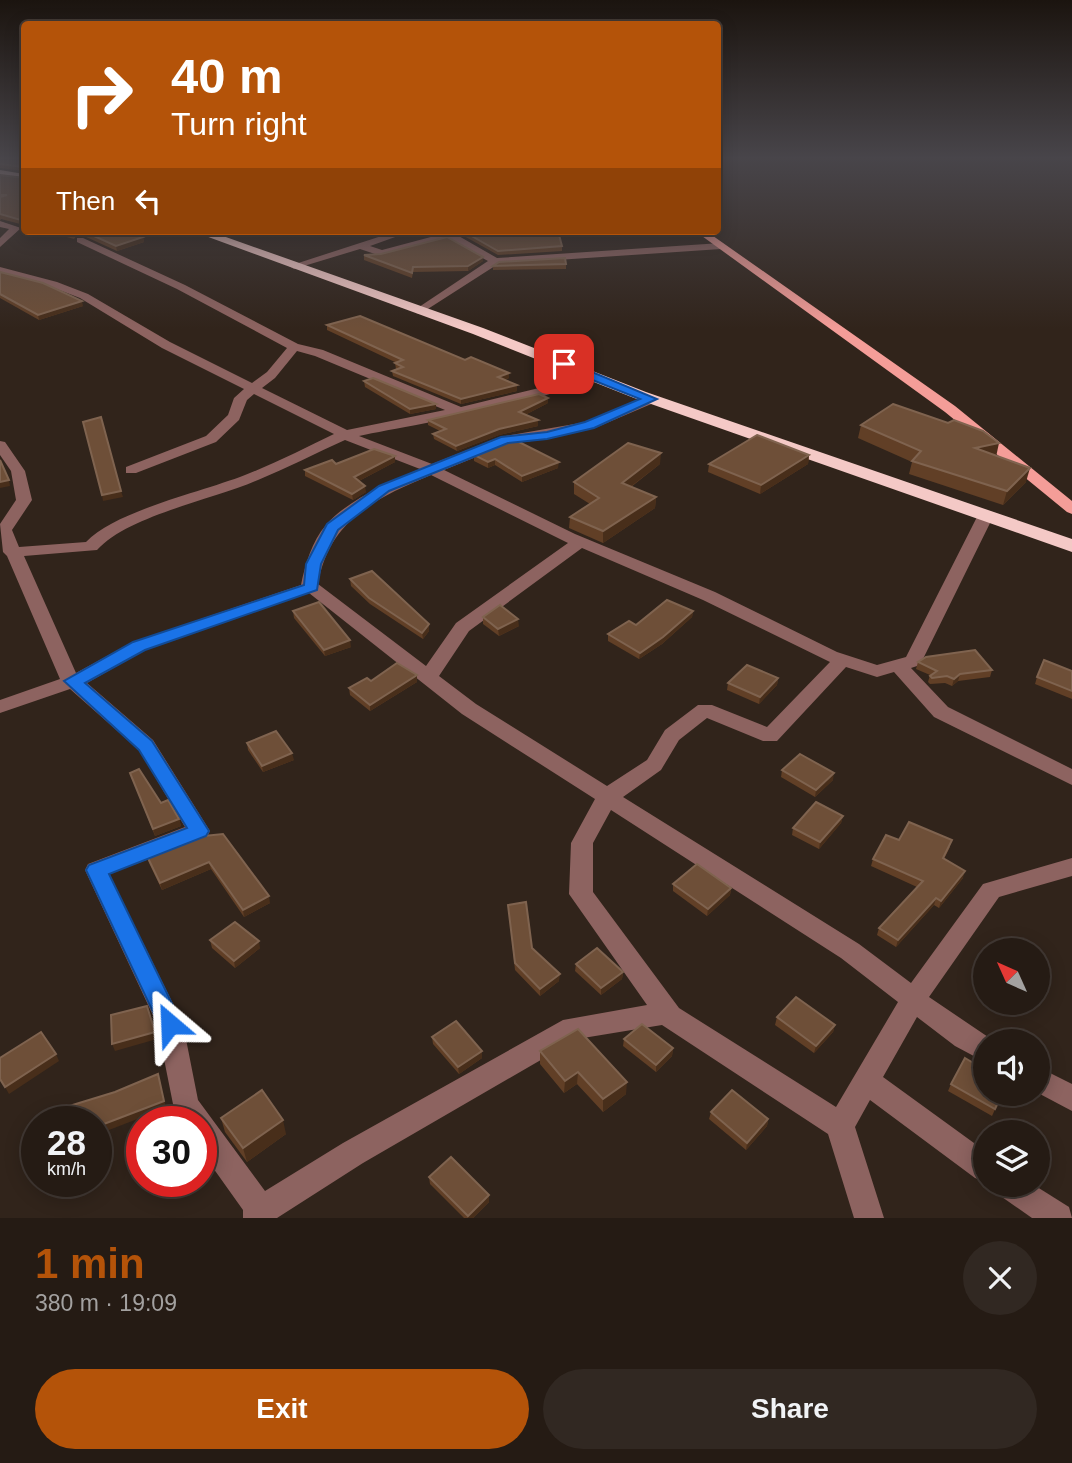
<!DOCTYPE html>
<html lang="en">
<head>
<meta charset="utf-8">
<style>
	:root { --surface:#251b14; --page:#312822; --text:#f1f3f6; --muted:#a3a1a0; --line:#423934; --accent:#b45309 }
	body { margin:0; font-family:Helvetica,sans-serif; background:var(--page); color:var(--text); height:100vh; display:flex; flex-direction:column; font-size:26px; white-space:nowrap }
	* { box-sizing:border-box; margin:0 }
	p { font-size:23px; color:var(--muted) }
	.icon { flex:none; width:38px; height:38px; fill:none; stroke:currentColor; stroke-width:2; stroke-linecap:round; stroke-linejoin:round }
	.map { position:relative; height:1218px; overflow:hidden }
	.sheet { display:flex; flex-direction:column; background:var(--surface); flex:1 }
	.sheet>* { flex:none }
	.hud { position:absolute; left:21px; top:21px; width:700px; height:214px; border-radius:7px; box-shadow:0 4px 18px #0003,0 0 0 2px var(--line); background:#b45309; color:#fff; overflow:hidden }
	.needle { width:46px; rotate:315deg }
	.fabs { position:absolute; left:973px; top:938px; display:grid; gap:14px }
	.fabs a { display:grid; place-items:center; width:77px; height:77px; border-radius:50%; background:var(--surface); box-shadow:0 4px 18px #0003,0 0 0 2px var(--line); font-size:35px }
	.speed { position:absolute; left:21px; top:1106px; display:flex; gap:14px; font-size:35px; font-weight:700; text-align:center }
	.speed>* { display:grid; place-content:center; width:91px; height:91px; border-radius:50%; background:var(--surface); box-shadow:0 4px 18px #0003,0 0 0 2px var(--line); line-height:1 }
	.speed small { font-size:18px; font-weight:400 }
	.speed .limit { border:10px solid #d22; background:#fff; color:#111 }
	.pin { position:absolute; display:grid; place-items:center; width:60px; height:60px; color:#fff; margin:-30px; border-radius:14px; box-shadow:0 4px 10px #0006 }
	.me { position:absolute; width:77px; margin:-38px; rotate:334deg; stroke-linejoin:round; filter:drop-shadow(0 0 5px #0008) }
	.turn { display:flex; align-items:center; gap:24px; height:147px; padding:0 35px; font-size:32px }
	.turn .icon { width:91px; height:91px; stroke-width:2.5 }
	.turn b { display:block; font-size:49px; line-height:60px }
	.then { display:flex; align-items:center; height:66px; padding:0 35px; background:#0003; gap:14px; font-size:26px }
	.round { display:grid; place-items:center; flex:none; width:74px; height:74px; border-radius:37px; background:var(--page) }
	.head { display:flex; align-items:center; justify-content:space-between; height:119px; padding:0 35px }
	h1 { font-size:42px; font-weight:600; line-height:52px; color:var(--accent) }
	.button { display:flex; gap:14px; margin-top:auto; padding:14px 35px }
	.button a { flex:1; height:80px; border-radius:42px; background:var(--accent); color:#fff; font-size:28px; font-weight:600; line-height:80px; text-align:center }
	.button a+a { background:var(--page); color:var(--text) }
	.map>svg:first-child { display:block }
	.lines { fill:none; stroke-linecap:round; stroke-linejoin:round }
	.minor { fill:#8d6360; fill-rule:evenodd }
	.major { fill:#f49d98; fill-rule:evenodd }
	.highway { fill:#f4c9c6; fill-rule:evenodd }
	.wall { fill:#613f26 }
	.shaded-wall { fill:#482e1a }
	.building { fill:#6e4f38; stroke:#7f634f; stroke-width:2 }
	.route { fill:#1a73e8; stroke:#114b97; stroke-width:2 }
</style>
</head>
<body>
<div class="map">
<svg width="1072" height="1218" viewBox="0 0 1072 1218">
	<rect width="100%" height="100%" fill="#31241b"/>
	<g class="lines">
		<g class="minor">
			<path d="M 0,221 L 21,228 L 0,247 L 0,238 L 9,229 L 0,227 Z"/>
			<path d="M 397,231 L 412,231 L 370,246 L 382,250 L 442,234 L 439,231 L 450,231 L 497,258 L 721,243 L 726,246 L 721,249 L 498,264 L 420,314 L 416,313 L 416,309 L 488,261 L 448,239 L 381,256 L 360,249 L 294,269 L 289,266 Z"/>
			<path d="M 77,238 L 83,238 L 185,285 L 298,344 L 323,350 L 461,407 L 539,388 L 583,370 L 593,373 C 561,403 409,425 359,436 L 432,464 L 500,437 L 586,422 L 646,396 L 656,396 L 656,402 L 595,428 L 547,439 L 508,444 L 444,470 L 575,534 L 715,592 L 837,652 L 877,665 L 906,657 L 978,515 L 980,512 L 992,512 L 994,515 L 922,661 L 920,665 L 911,668 L 948,707 L 1072,769 L 1072,785 L 934,717 L 894,672 L 877,677 L 846,667 L 777,741 L 763,741 L 707,718 L 679,740 L 661,770 L 623,797 L 859,944 L 911,983 L 983,884 L 1072,858 L 1072,876 L 999,897 L 929,997 L 994,1041 L 985,1041 L 985,1062 L 955,1046 L 917,1017 L 883,1077 L 985,1151 L 985,1182 L 975,1178 L 870,1100 L 855,1127 L 884,1218 L 854,1218 L 828,1134 L 662,1025 L 577,1039 L 363,1163 L 277,1218 L 243,1218 L 243,1210 L 201,1151 L 201,1122 L 180,1122 L 175,1114 L 157,1024 L 85,870 L 88,864 L 185,827 L 139,750 L 70,689 L 0,713 L 0,700 L 60,679 L 7,556 L 3,552 L 0,524 L 16,500 L 11,471 L 0,455 L 0,441 L 5,442 L 25,471 L 32,500 L 12,530 L 19,547 L 86,542 C 117,510 202,492 245,475 C 276,463 305,448 334,434 L 254,394 L 247,400 L 239,420 L 216,442 L 136,473 L 126,473 L 126,467 L 206,436 L 228,415 L 234,398 L 244,389 L 162,348 L 80,298 L 49,286 L 0,273 L 0,267 L 57,282 L 88,294 L 170,342 L 252,383 L 267,372 L 287,348 L 177,289 L 77,242 ZM 297,351 L 315,356 L 445,410 L 347,430 L 262,388 L 275,378 ZM 345,440 L 420,469 C 391,481 346,501 326,525 C 312,541 305,565 301,585 L 133,642 L 76,673 L 24,556 L 97,550 C 129,515 213,500 258,480 C 287,468 316,453 345,440 ZM 431,475 L 568,543 L 456,623 L 426,666 L 318,584 C 329,520 376,498 431,475 ZM 582,548 L 703,600 L 830,662 L 767,727 L 712,705 L 698,705 L 665,730 L 647,760 L 607,786 L 476,704 L 439,676 L 469,631 ZM 309,593 L 462,714 L 595,799 L 571,843 L 569,894 L 647,1005 L 563,1020 L 343,1143 L 265,1191 L 198,1100 L 183,1024 L 109,874 L 207,837 L 210,831 L 153,740 L 87,683 L 145,650 ZM 611,810 L 841,958 L 898,1002 L 836,1107 L 679,1008 L 593,892 L 593,843 Z"/>
			<path d="M 1038,1067 L 1072,1084 L 1072,1111 L 1038,1093 Z"/>
			<path d="M 994,1185 L 1034,1185 L 1069,1207 L 1072,1218 L 1032,1218 L 999,1195 Z"/>
		</g>
		<path class="major" d="M 695,231 L 706,231 L 955,406 L 1072,501 L 1072,514 L 1067,512 L 945,412 Z"/>
		<g class="highway">
			<path d="M 0,170 L 24,174 L 24,180 L 0,176 Z"/>
			<path d="M 192,231 L 209,231 L 483,328 L 646,392 L 1072,539 L 1072,552 L 634,398 L 473,334 Z"/>
		</g>
	</g>
	<g class="wall">
		<path d="M 0,158 L 24,158 L 24,171 L 0,168 Z"/>
		<path d="M 0,175 L 24,178 L 24,225 L 1,219 L 0,221 Z"/>
		<path d="M 45,231 L 132,231 L 143,237 L 144,242 L 117,251 L 84,236 L 77,235 L 74,239 Z"/>
		<path d="M 455,231 L 558,231 L 562,246 L 562,251 L 498,255 Z"/>
		<path d="M 364,255 L 483,261 L 468,271 L 413,272 L 412,278 L 364,260 Z"/>
		<path d="M 566,264 L 566,269 L 493,270 L 493,266 Z"/>
		<path d="M 0,272 L 83,306 L 39,320 L 0,298 Z"/>
		<path d="M 327,325 L 509,378 L 504,380 L 517,391 L 461,404 L 393,376 L 392,371 L 397,369 L 396,369 L 395,363 L 397,363 L 327,330 Z"/>
		<path d="M 364,381 L 436,409 L 410,414 L 365,387 Z"/>
		<path d="M 548,403 L 525,415 L 538,426 L 499,435 L 457,451 L 434,439 L 433,434 L 440,431 L 428,425 L 428,420 Z"/>
		<path d="M 861,425 L 996,456 L 1026,482 L 1003,505 L 909,474 L 912,462 L 858,438 Z"/>
		<path d="M 474,455 L 558,468 L 522,482 L 495,465 L 488,468 L 474,461 Z"/>
		<path d="M 809,455 L 808,464 L 760,494 L 708,472 L 709,464 Z"/>
		<path d="M 395,456 L 395,462 L 359,481 L 366,492 L 353,500 L 305,476 L 305,470 L 336,464 Z"/>
		<path d="M 660,464 L 631,487 L 656,497 L 655,508 L 603,543 L 569,528 L 570,517 L 590,504 L 574,494 L 574,482 Z"/>
		<path d="M 350,579 L 429,631 L 423,639 L 370,604 L 351,586 Z"/>
		<path d="M 293,611 L 351,647 L 325,656 L 294,618 Z"/>
		<path d="M 693,611 L 692,617 L 662,644 L 639,659 L 608,641 L 608,634 L 636,625 Z"/>
		<path d="M 483,617 L 519,626 L 499,636 L 483,624 Z"/>
		<path d="M 918,662 L 992,670 L 990,677 L 958,681 L 952,686 L 945,683 L 930,684 L 928,682 L 930,675 L 916,669 Z"/>
		<path d="M 1072,671 L 1072,699 L 1035,684 L 1037,677 Z"/>
		<path d="M 778,678 L 777,685 L 759,704 L 727,690 L 728,683 Z"/>
		<path d="M 417,682 L 370,711 L 350,695 L 349,688 Z"/>
		<path d="M 247,743 L 294,760 L 263,772 L 248,750 Z"/>
		<path d="M 782,770 L 833,780 L 815,797 L 781,777 Z"/>
		<path d="M 130,773 L 179,819 L 181,826 L 155,836 Z"/>
		<path d="M 843,816 L 841,823 L 819,849 L 792,835 L 793,828 Z"/>
		<path d="M 194,837 L 270,903 L 244,917 L 211,869 L 162,890 L 149,863 L 147,856 Z"/>
		<path d="M 899,840 L 950,847 L 944,859 L 963,878 L 939,908 L 934,905 L 896,947 L 877,935 L 879,928 L 917,887 L 871,866 L 873,859 Z"/>
		<path d="M 673,884 L 731,888 L 730,895 L 707,916 L 673,891 Z"/>
		<path d="M 508,905 L 532,948 L 559,981 L 540,996 L 515,970 Z"/>
		<path d="M 210,940 L 260,948 L 235,968 L 212,948 Z"/>
		<path d="M 576,964 L 623,972 L 622,979 L 601,995 L 575,971 Z"/>
		<path d="M 777,1017 L 835,1025 L 833,1032 L 814,1053 L 775,1025 Z"/>
		<path d="M 432,1037 L 482,1058 L 459,1074 L 433,1044 Z"/>
		<path d="M 624,1039 L 673,1048 L 672,1056 L 656,1072 L 623,1046 Z"/>
		<path d="M 540,1051 L 626,1094 L 603,1112 L 577,1084 L 564,1093 L 540,1064 Z"/>
		<path d="M 951,1084 L 1002,1094 L 992,1116 L 948,1091 Z"/>
		<path d="M 711,1112 L 768,1119 L 767,1126 L 746,1150 L 709,1119 Z"/>
		<path d="M 221,1118 L 286,1134 L 247,1162 L 225,1132 Z"/>
		<path d="M 429,1177 L 489,1202 L 473,1218 L 464,1218 L 430,1184 Z"/>
	</g>
	<g class="shaded-wall">
		<path d="M 143,237 L 144,242 L 117,251 L 116,246 Z"/>
		<path d="M 483,257 L 483,261 L 468,271 L 468,266 Z"/>
		<path d="M 82,301 L 83,306 L 39,320 L 38,315 Z"/>
		<path d="M 509,373 L 509,378 L 498,382 L 498,377 Z"/>
		<path d="M 517,385 L 517,391 L 461,404 L 461,399 Z"/>
		<path d="M 548,398 L 548,403 L 519,418 L 519,412 Z"/>
		<path d="M 436,404 L 436,409 L 410,414 L 410,409 Z"/>
		<path d="M 538,420 L 538,426 L 499,435 L 457,451 L 456,446 L 499,429 Z"/>
		<path d="M 999,443 L 996,457 L 975,448 Z"/>
		<path d="M 661,453 L 660,464 L 621,494 L 622,483 Z"/>
		<path d="M 809,455 L 808,464 L 760,494 L 761,485 Z"/>
		<path d="M 395,456 L 395,462 L 355,483 L 354,477 Z"/>
		<path d="M 495,459 L 495,465 L 488,468 L 488,462 Z"/>
		<path d="M 559,462 L 558,468 L 522,482 L 522,476 Z"/>
		<path d="M 1030,468 L 1026,482 L 1003,505 L 1007,491 Z"/>
		<path d="M 9,480 L 10,486 L 0,488 L 0,482 Z"/>
		<path d="M 365,486 L 366,492 L 353,500 L 352,494 Z"/>
		<path d="M 121,491 L 123,497 L 103,501 L 102,495 Z"/>
		<path d="M 656,497 L 655,508 L 603,543 L 603,531 Z"/>
		<path d="M 693,611 L 692,617 L 662,644 L 639,659 L 640,653 Z"/>
		<path d="M 518,619 L 519,626 L 499,636 L 498,629 Z"/>
		<path d="M 429,624 L 429,631 L 423,639 L 422,633 Z"/>
		<path d="M 350,640 L 351,647 L 325,656 L 324,650 Z"/>
		<path d="M 960,674 L 958,681 L 952,686 L 954,679 Z"/>
		<path d="M 417,675 L 417,682 L 370,711 L 370,705 Z"/>
		<path d="M 778,678 L 777,685 L 759,704 L 760,697 Z"/>
		<path d="M 292,753 L 294,760 L 263,772 L 262,766 Z"/>
		<path d="M 834,773 L 833,780 L 815,797 L 816,790 Z"/>
		<path d="M 843,816 L 841,823 L 819,849 L 820,842 Z"/>
		<path d="M 179,819 L 181,826 L 155,836 L 153,829 Z"/>
		<path d="M 209,862 L 211,869 L 162,890 L 160,883 Z"/>
		<path d="M 965,871 L 963,878 L 939,908 L 941,901 Z"/>
		<path d="M 731,888 L 730,895 L 707,916 L 708,909 Z"/>
		<path d="M 269,896 L 270,903 L 244,917 L 243,910 Z"/>
		<path d="M 936,898 L 934,905 L 896,947 L 898,940 Z"/>
		<path d="M 259,941 L 260,948 L 235,968 L 234,961 Z"/>
		<path d="M 623,972 L 622,979 L 601,995 L 601,988 Z"/>
		<path d="M 560,974 L 559,981 L 540,996 L 540,989 Z"/>
		<path d="M 835,1025 L 833,1032 L 814,1053 L 816,1046 Z"/>
		<path d="M 155,1032 L 157,1039 L 115,1051 L 112,1044 Z"/>
		<path d="M 673,1048 L 672,1056 L 656,1072 L 656,1065 Z"/>
		<path d="M 482,1051 L 482,1058 L 459,1074 L 458,1067 Z"/>
		<path d="M 56,1054 L 59,1061 L 9,1094 L 5,1087 Z"/>
		<path d="M 578,1072 L 577,1084 L 564,1093 L 565,1081 Z"/>
		<path d="M 158,1074 L 166,1108 L 96,1135 L 96,1127 Z"/>
		<path d="M 627,1082 L 626,1094 L 603,1112 L 603,1099 Z"/>
		<path d="M 768,1119 L 767,1126 L 746,1150 L 747,1143 Z"/>
		<path d="M 283,1120 L 286,1134 L 247,1162 L 243,1148 Z"/>
		<path d="M 489,1195 L 489,1202 L 473,1218 L 468,1218 L 468,1216 Z"/>
	</g>
	<g class="building">
		<path d="M 0,158 L 24,158 L 24,176 L 23,167 L 0,164 Z"/>
		<path d="M 0,175 L 24,178 L 24,221 L 0,214 L 0,197 L 7,195 L 0,195 Z"/>
		<path d="M 60,231 L 76,231 L 73,235 Z"/>
		<path d="M 78,231 L 132,231 L 143,237 L 116,246 L 83,231 Z"/>
		<path d="M 463,231 L 511,231 L 514,232 L 514,231 L 558,231 L 562,246 L 498,251 Z"/>
		<path d="M 447,237 L 483,257 L 468,266 L 413,267 L 412,273 L 364,255 L 381,254 Z"/>
		<path d="M 565,258 L 566,264 L 493,266 L 499,262 Z"/>
		<path d="M 0,272 L 43,283 L 82,301 L 38,315 L 0,294 Z"/>
		<path d="M 360,316 L 465,360 L 471,357 L 509,373 L 498,377 L 517,385 L 461,399 L 392,371 L 403,367 L 395,363 L 403,360 L 327,325 Z"/>
		<path d="M 373,378 L 436,404 L 410,409 L 364,381 Z"/>
		<path d="M 539,394 L 548,398 L 519,412 L 538,420 L 499,429 L 456,446 L 433,434 L 446,429 L 428,420 Z"/>
		<path d="M 893,404 L 948,423 L 954,420 L 983,431 L 999,443 L 975,448 L 1030,468 L 1007,491 L 912,461 L 921,451 L 861,425 Z"/>
		<path d="M 101,417 L 121,491 L 102,495 L 83,422 Z"/>
		<path d="M 757,435 L 809,455 L 761,485 L 709,464 Z"/>
		<path d="M 515,440 L 559,462 L 522,476 L 495,459 L 488,462 L 474,455 Z"/>
		<path d="M 628,443 L 661,453 L 622,483 L 656,497 L 603,531 L 570,517 L 599,498 L 574,482 Z"/>
		<path d="M 374,449 L 395,456 L 354,477 L 365,486 L 352,494 L 305,470 L 332,460 L 336,464 Z"/>
		<path d="M 0,460 L 9,480 L 0,482 Z"/>
		<path d="M 372,571 L 429,624 L 422,633 L 369,598 L 350,579 Z"/>
		<path d="M 667,600 L 693,611 L 663,637 L 640,653 L 608,634 L 629,621 L 636,625 Z"/>
		<path d="M 319,602 L 350,640 L 324,650 L 293,611 Z"/>
		<path d="M 500,605 L 518,619 L 498,629 L 483,617 Z"/>
		<path d="M 975,650 L 992,670 L 960,674 L 954,679 L 947,676 L 932,678 L 930,676 L 937,671 L 918,662 L 926,657 Z"/>
		<path d="M 1044,660 L 1072,671 L 1072,691 L 1037,677 Z"/>
		<path d="M 397,663 L 417,675 L 370,705 L 349,688 L 367,678 L 371,681 Z"/>
		<path d="M 747,665 L 778,678 L 760,697 L 728,683 Z"/>
		<path d="M 276,731 L 292,753 L 262,766 L 247,743 Z"/>
		<path d="M 800,754 L 834,773 L 816,790 L 782,770 Z"/>
		<path d="M 139,769 L 161,803 L 168,800 L 179,819 L 153,829 L 130,773 Z"/>
		<path d="M 816,802 L 843,816 L 820,842 L 793,828 Z"/>
		<path d="M 909,822 L 952,840 L 943,858 L 965,871 L 941,901 L 936,898 L 898,940 L 879,928 L 923,881 L 873,859 L 886,835 L 899,840 Z"/>
		<path d="M 223,834 L 269,896 L 243,910 L 209,862 L 160,883 L 147,856 L 194,837 Z"/>
		<path d="M 697,864 L 731,888 L 708,909 L 673,884 Z"/>
		<path d="M 526,902 L 532,948 L 560,974 L 540,989 L 515,963 L 508,905 Z"/>
		<path d="M 235,922 L 259,941 L 234,961 L 210,940 Z"/>
		<path d="M 597,948 L 623,972 L 601,988 L 576,964 Z"/>
		<path d="M 796,997 L 835,1025 L 816,1046 L 777,1017 Z"/>
		<path d="M 147,1006 L 155,1032 L 112,1044 L 111,1015 Z"/>
		<path d="M 456,1021 L 482,1051 L 458,1067 L 432,1037 Z"/>
		<path d="M 642,1024 L 673,1048 L 656,1065 L 624,1039 Z"/>
		<path d="M 578,1029 L 627,1082 L 603,1099 L 578,1072 L 565,1081 L 540,1051 Z"/>
		<path d="M 41,1032 L 56,1054 L 5,1087 L 0,1079 L 0,1058 Z"/>
		<path d="M 965,1058 L 985,1070 L 985,1094 L 1002,1094 L 995,1109 L 951,1084 Z"/>
		<path d="M 158,1074 L 164,1101 L 96,1127 L 96,1122 L 54,1122 L 53,1111 L 115,1092 Z"/>
		<path d="M 262,1090 L 283,1120 L 243,1148 L 221,1118 Z"/>
		<path d="M 732,1090 L 768,1119 L 747,1143 L 711,1112 Z"/>
		<path d="M 451,1157 L 489,1195 L 468,1216 L 429,1177 Z"/>
	</g>
	<linearGradient id="sky" x2="0" y2="1"><stop stop-color="#1b140f"/><stop offset="0.48" stop-color="#48454a"/><stop offset="1" stop-color="#48454a" stop-opacity="0"/></linearGradient>
	<rect width="1072" height="329" fill="url(#sky)"/>
	<path class="route" d="M 560,362 L 568,362 L 657,399 L 594,428 L 547,439 L 508,443 L 389,491 L 338,530 L 321,564 L 317,590 L 145,650 L 85,683 L 152,741 L 209,831 L 206,836 L 109,874 L 182,1024 L 178,1031 L 170,1034 L 162,1031 L 86,870 L 89,865 L 187,828 L 139,750 L 64,681 L 133,642 L 304,585 L 306,564 L 327,524 L 379,486 L 501,437 L 547,432 L 585,422 L 640,399 L 560,367 Z"/>
</svg>
<div class="fabs">
<a><svg class="needle" viewBox="-14 -14 28 28"><path d="M0-13l5 13h-10z" fill="#e53935"/><path d="M0 13l5-13h-10z" fill="#a3a1a0"/></svg></a>
<a><svg class="icon" aria-label="sound" viewBox="0 0 24 24"><path d="M4 9h4l5-4v14l-5-4H4zM17 9q2 3 0 6"/></svg></a>
<a><svg class="icon" aria-label="layers" viewBox="0 0 24 24"><path d="M12 4l9 5-9 5-9-5zM3 14l9 5 9-5"/></svg></a>
</div>
<div class="speed"><div>28<small>km/h</small></div><div class="limit">30</div></div>
<div class="pin" style="left:564px;top:364px;background:#d93025"><svg class="icon" aria-label="arrive" viewBox="0 0 24 24"><path d="M6 21V4h12l-3 4 3 4H6"/></svg></div>
<svg class="me" style="left:170px;top:1024px" viewBox="-20 -20 40 40"><path d="M0-17L14 15 0 8-14 15z" fill="#1a73e8" stroke="#fff" stroke-width="4"/></svg>
<div class="hud">
<div class="turn"><svg class="icon" aria-label="right" viewBox="0 0 24 24"><path d="M7 20v-9h11M14 6l5 5-5 5"/></svg><div><b>40 m</b>Turn right</div></div>
<div class="then">Then<svg class="icon" aria-label="left" viewBox="0 0 24 24"><path d="M17 20v-9H6M10 6l-5 5 5 5"/></svg></div>
</div>
</div>
<section class="sheet">
<div class="head"><div><h1>1 min</h1><p>380 m · 19:09</p></div><a class="round"><svg class="icon" aria-label="close" viewBox="0 0 24 24"><path d="M6 6l12 12M18 6L6 18"/></svg></a></div>
<div class="button"><a>Exit</a><a>Share</a></div>
</section>
</body>
</html>
